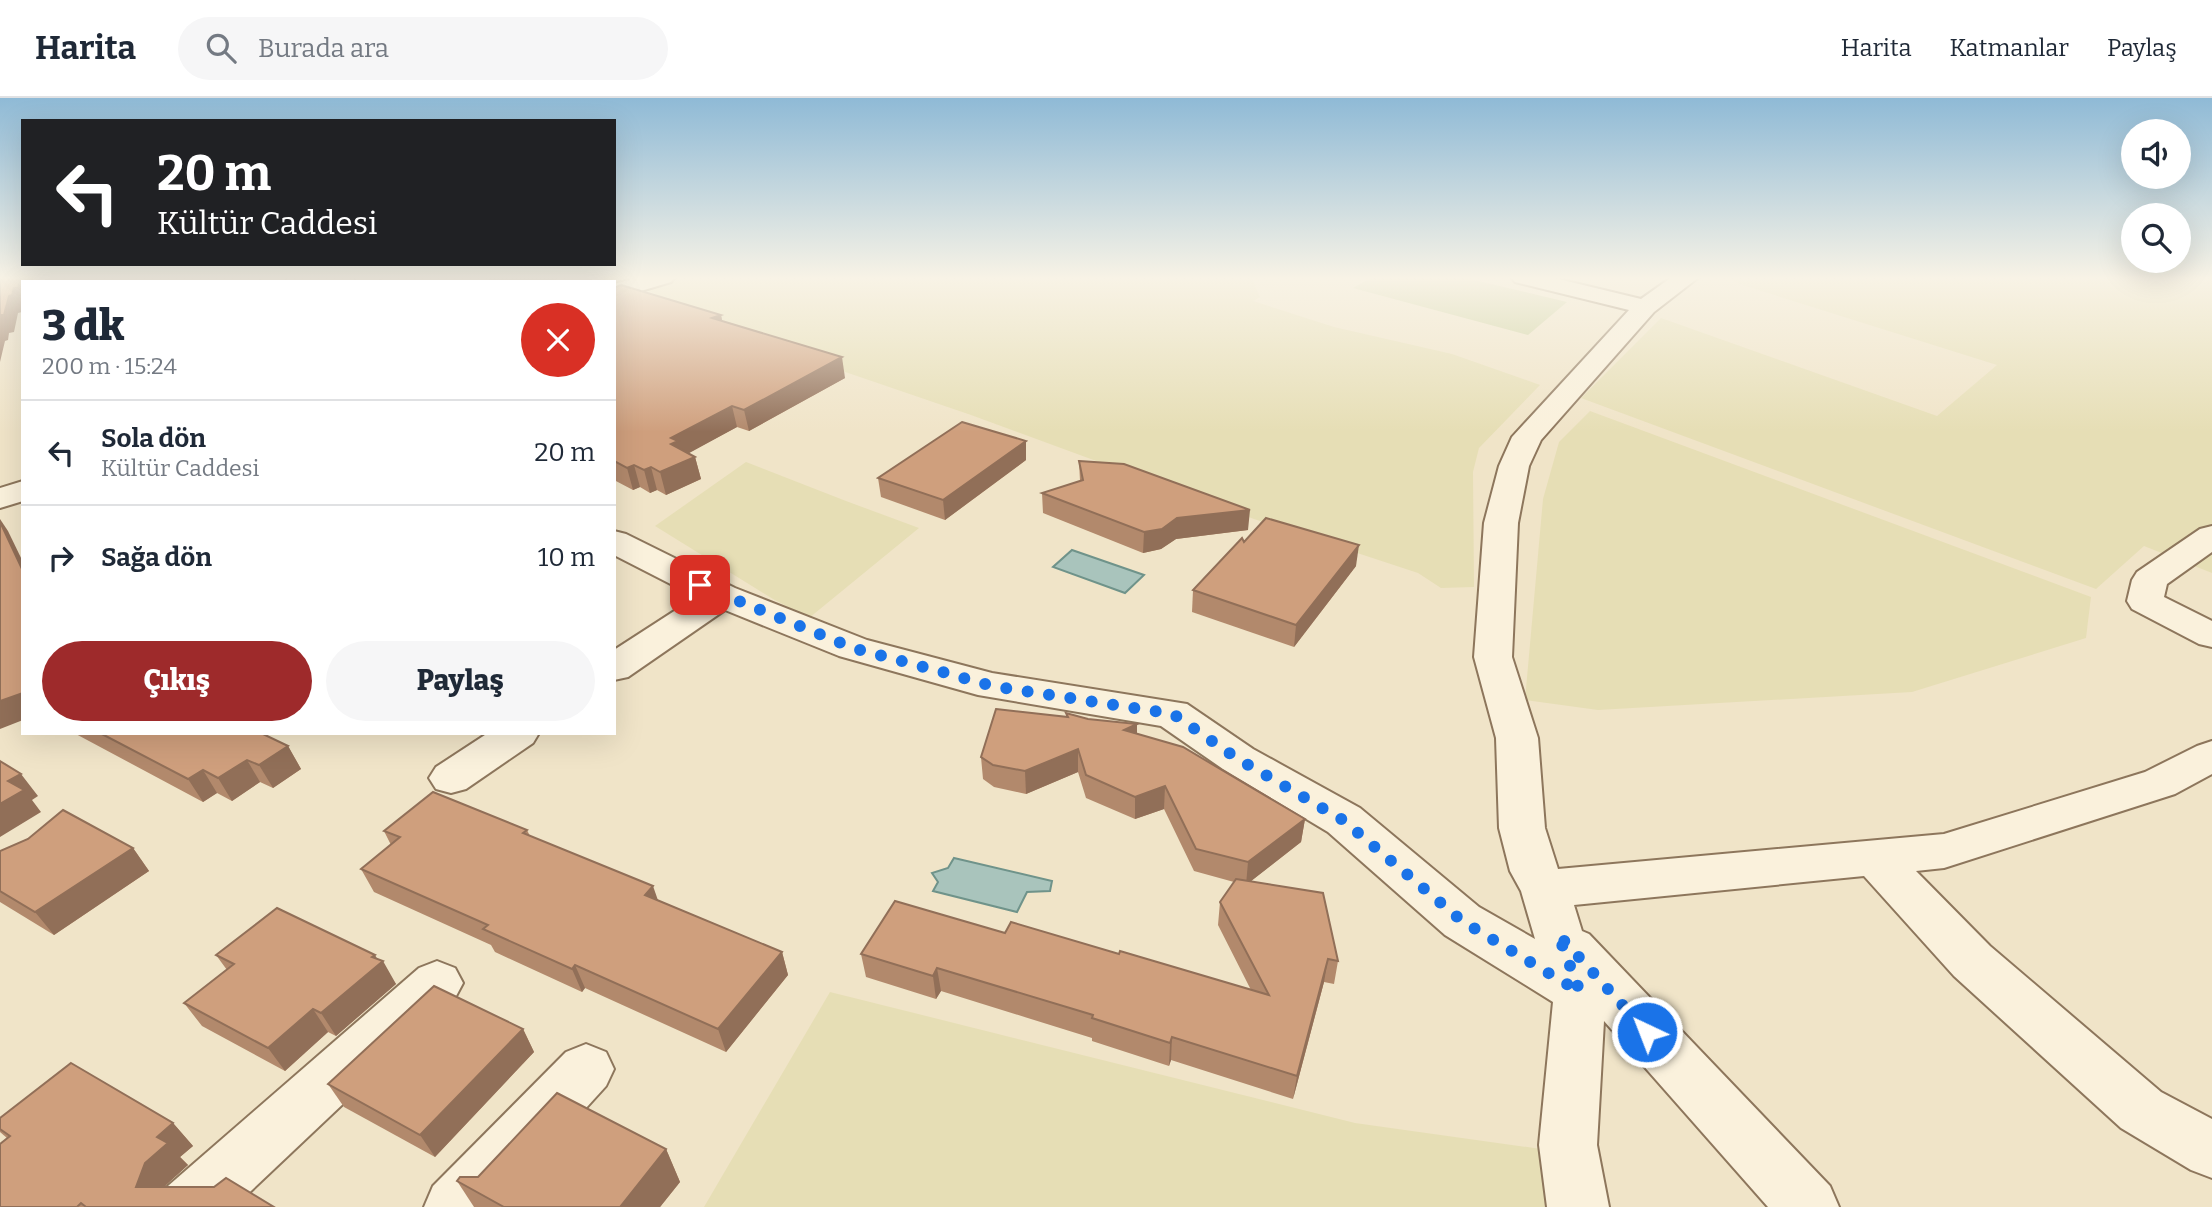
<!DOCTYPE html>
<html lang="tr">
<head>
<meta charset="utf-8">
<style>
	:root { --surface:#fff; --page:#f6f6f7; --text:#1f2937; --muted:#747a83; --line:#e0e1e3; --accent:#9e2a2b }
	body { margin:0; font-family:Bitter,serif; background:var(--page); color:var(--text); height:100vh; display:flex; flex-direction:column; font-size:26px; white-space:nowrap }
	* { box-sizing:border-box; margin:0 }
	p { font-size:23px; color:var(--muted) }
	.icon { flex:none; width:38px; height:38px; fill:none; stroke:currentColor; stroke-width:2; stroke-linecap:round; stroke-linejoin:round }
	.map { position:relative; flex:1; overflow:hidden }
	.sheet { position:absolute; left:21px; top:182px; width:595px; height:455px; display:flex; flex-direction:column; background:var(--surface); border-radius:0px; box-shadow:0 7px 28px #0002 }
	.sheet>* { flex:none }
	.top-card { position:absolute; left:21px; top:21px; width:595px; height:147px; border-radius:0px; box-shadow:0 7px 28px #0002; background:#202124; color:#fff; overflow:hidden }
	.tools { position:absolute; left:2121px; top:21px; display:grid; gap:14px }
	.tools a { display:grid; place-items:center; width:70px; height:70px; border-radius:50%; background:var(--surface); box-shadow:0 7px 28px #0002; font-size:35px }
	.pin { position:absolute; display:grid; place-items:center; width:60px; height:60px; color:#fff; margin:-30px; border-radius:14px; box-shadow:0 4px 10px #0006 }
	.me { position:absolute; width:77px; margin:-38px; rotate:317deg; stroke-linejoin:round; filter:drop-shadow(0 0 5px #0008) }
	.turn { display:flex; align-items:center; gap:24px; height:147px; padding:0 21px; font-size:32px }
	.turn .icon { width:91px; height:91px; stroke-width:2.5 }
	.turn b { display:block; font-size:49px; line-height:60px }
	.round { display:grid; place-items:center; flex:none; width:74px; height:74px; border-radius:37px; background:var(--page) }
	.overview { display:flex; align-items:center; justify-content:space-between; height:119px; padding:0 21px }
	h1 { font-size:42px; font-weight:800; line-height:52px }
	.button { display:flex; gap:14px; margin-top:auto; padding:14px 21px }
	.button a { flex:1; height:80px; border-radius:42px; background:var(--accent); color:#fff; font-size:28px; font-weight:800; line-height:80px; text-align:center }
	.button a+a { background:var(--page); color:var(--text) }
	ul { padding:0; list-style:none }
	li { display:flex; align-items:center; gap:21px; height:105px; padding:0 21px; border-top:2px solid var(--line) }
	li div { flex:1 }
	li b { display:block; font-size:26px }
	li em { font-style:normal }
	header { display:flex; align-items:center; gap:42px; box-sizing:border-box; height:98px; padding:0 35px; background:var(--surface); border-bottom:2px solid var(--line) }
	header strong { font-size:33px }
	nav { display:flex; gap:38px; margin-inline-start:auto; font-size:24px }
	.search { width:490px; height:63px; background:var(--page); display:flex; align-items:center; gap:18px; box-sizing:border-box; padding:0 24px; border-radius:38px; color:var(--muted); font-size:26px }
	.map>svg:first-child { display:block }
	.farmland { fill:#e6deb5 }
	.green { fill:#c9cf9b }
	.water { fill:#a9c4bc; stroke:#6f938a; stroke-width:2 }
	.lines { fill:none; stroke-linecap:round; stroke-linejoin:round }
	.minor-casing { stroke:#8d765c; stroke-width:4 }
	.minor { fill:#faf1dc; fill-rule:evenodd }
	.wall { fill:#b2896c }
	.shaded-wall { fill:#916f58 }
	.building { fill:#cf9f7d; stroke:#916f58; stroke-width:2 }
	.route { stroke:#1a73e8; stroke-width:12; stroke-dasharray:0 21.6 }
</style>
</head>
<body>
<header>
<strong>Harita</strong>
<div class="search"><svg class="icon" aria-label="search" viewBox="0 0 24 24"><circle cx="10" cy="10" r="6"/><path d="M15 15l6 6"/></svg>Burada ara</div>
<nav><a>Harita</a><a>Katmanlar</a><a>Paylaş</a></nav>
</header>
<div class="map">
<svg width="2212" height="1109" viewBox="0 0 2212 1109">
	<rect width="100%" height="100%" fill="#f0e4c8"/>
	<g class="farmland">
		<path d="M 681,179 L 1251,179 L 1260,199 L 1253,203 L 1334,229 L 1452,256 L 1540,287 L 1479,350 L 1473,374 L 1474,489 L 1441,490 L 1418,475 L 1254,421 L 971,317 L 702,225 L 654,195 L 641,191 Z"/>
		<path d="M 1730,179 L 2212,179 L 2212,475 L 2144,448 L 2096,491 L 1581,300 L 1661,220 L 1937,318 L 1997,267 L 1739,186 Z"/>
		<path d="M 1590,313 L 2091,499 L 2086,540 L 1912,594 L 1598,612 L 1525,602 L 1543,401 L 1559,344 Z"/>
		<path d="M 746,364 L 846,403 L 919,430 L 809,520 L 773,501 L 655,428 Z"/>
		<path d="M 830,894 L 1355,1025 L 1541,1051 L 1551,1109 L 704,1109 Z"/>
	</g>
	<path class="green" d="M 1372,179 L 1461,179 L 1567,204 L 1528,237 L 1353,190 Z"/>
	<g class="water">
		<path d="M 1072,452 L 1144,477 L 1125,495 L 1053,469 Z"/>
		<path d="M 954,760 L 1052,783 L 1050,793 L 1027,794 L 1017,814 L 933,793 L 938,784 L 932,775 L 948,770 Z"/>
	</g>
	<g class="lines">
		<g class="minor-casing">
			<g id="minor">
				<path d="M 262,179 L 284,179 L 285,184 L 261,184 Z"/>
				<path d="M 357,179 L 380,179 L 379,184 L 355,184 Z"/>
				<path d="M 640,179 L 675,179 L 671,184 L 614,201 L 614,186 Z"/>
				<path d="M 1511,179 L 1550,179 L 1641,201 L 1672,179 L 1699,179 L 1654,214 L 1541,342 L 1529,368 L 1518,425 L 1512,559 L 1538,640 L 1545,730 L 1558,771 L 1944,736 L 2145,674 L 2197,648 L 2212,643 L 2212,676 L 2175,696 L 1944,770 L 1916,773 L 1990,848 L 2161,994 L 2212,1021 L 2212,1080 L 2191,1072 L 2121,1030 L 1954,878 L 1864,778 L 1574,807 L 1582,833 L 1589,836 L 1830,1088 L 1839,1109 L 1768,1109 L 1604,923 L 1597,1047 L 1609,1109 L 1547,1109 L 1539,1047 L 1553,904 L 1445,837 L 1328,734 L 1223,671 L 1161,628 L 978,597 L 839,558 L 725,512 L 628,579 L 614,582 L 614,552 L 696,499 L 614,457 L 614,433 L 626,436 L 735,490 L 867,542 L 992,575 L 1187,606 L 1253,651 L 1360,710 L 1479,809 L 1535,841 L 1521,793 L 1510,773 L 1499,730 L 1496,640 L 1474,559 L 1484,425 L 1499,368 L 1512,339 L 1629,212 L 1515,184 Z"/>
				<path d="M 23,383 L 23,403 L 0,410 L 0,390 Z"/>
				<path d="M 2212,428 L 2212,454 L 2167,486 L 2164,499 L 2212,523 L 2212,549 L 2199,546 L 2132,511 L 2127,503 L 2132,482 L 2137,474 L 2200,431 Z"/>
				<path d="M 488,635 L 539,635 L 533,645 L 466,691 L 451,695 L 436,691 L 429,680 L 436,669 Z"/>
				<path d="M 437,863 L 455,870 L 463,885 L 455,900 L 234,1109 L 159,1109 L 168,1088 L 419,870 Z"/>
				<path d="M 586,946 L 606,954 L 614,971 L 606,988 L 496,1109 L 424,1109 L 433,1088 L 566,954 Z"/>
			</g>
		</g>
		<use href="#minor" class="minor"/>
	</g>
	<g class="wall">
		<path d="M 484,179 L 564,179 L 547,184 L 493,184 Z"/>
		<path d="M 614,190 L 721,217 L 722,223 L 845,280 L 749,333 L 737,329 L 688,355 L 695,359 L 701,381 L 666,397 L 657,392 L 650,395 L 640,389 L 633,392 L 614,382 Z"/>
		<path d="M 1026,362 L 945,422 L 881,399 L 878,380 Z"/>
		<path d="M 1079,363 L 1248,432 L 1176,441 L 1161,451 L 1143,455 L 1043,415 L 1042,395 L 1080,383 Z"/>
		<path d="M 1356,468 L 1294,549 L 1192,514 L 1193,492 Z"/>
		<path d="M 1066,615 L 1137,635 L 1305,721 L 1301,744 L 1251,783 L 1338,863 L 1334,886 L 1324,884 L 1293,1001 L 1171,962 L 1169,968 L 1092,943 L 1092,940 L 941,893 L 936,901 L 866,879 L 861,856 L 1005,835 L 1119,856 L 1251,892 L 1218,827 L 1220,804 L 1234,784 L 1194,773 L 1164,711 L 1135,721 L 1086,700 L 1078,674 L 1026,696 L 994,689 L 983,681 L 981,659 L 1066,619 Z"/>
		<path d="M 74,635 L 261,635 L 288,648 L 301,671 L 273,690 L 260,684 L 232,703 L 217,695 L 203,704 Z"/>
		<path d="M 527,732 L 530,738 L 658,802 L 782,854 L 788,877 L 726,954 L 585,890 L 582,894 L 495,854 L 491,847 L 374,794 L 361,771 L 391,747 L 384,733 Z"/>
		<path d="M 133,750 L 149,773 L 54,837 L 0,804 L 0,753 Z"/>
		<path d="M 216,857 L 377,861 L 396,886 L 336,938 L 328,934 L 285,973 L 202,928 L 184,905 L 227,872 Z"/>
		<path d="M 523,931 L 534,954 L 435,1059 L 344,1009 L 328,986 Z"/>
		<path d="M 0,1020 L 173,1025 L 193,1048 L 180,1059 L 188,1067 L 166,1087 L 165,1089 L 274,1109 L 0,1109 L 7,1040 L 0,1034 Z"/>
		<path d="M 666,1051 L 680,1084 L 660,1109 L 474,1109 L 457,1083 L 478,1079 Z"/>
	</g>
	<g class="shaded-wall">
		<path d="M 21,179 L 33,179 L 32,184 L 23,184 L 23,208 L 22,214 L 18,215 L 14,234 L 9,235 L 8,242 L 5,243 L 0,264 L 0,217 L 9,198 Z"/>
		<path d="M 508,179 L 564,179 L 547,184 L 509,184 Z"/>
		<path d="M 721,217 L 725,236 L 712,220 Z"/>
		<path d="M 842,259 L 845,280 L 749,333 L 744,312 Z"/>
		<path d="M 732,308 L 737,329 L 682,359 L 695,359 L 701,381 L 666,397 L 660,374 L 671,340 Z"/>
		<path d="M 1026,343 L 1026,362 L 945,422 L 943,402 Z"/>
		<path d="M 634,367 L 640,389 L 633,392 L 627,370 Z"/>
		<path d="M 651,369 L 657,392 L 650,395 L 644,372 Z"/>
		<path d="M 1250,412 L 1248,432 L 1176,441 L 1161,451 L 1143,455 L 1144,434 L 1177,420 Z"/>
		<path d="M 0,421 L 8,433 L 23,464 L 23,473 L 0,424 Z"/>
		<path d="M 1359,447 L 1356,468 L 1294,549 L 1296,527 Z"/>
		<path d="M 22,594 L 23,622 L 0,631 L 0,603 Z"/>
		<path d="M 1137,626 L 1137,649 L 1124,632 Z"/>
		<path d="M 288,648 L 301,671 L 273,690 L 259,667 Z"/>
		<path d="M 1078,651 L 1078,674 L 1026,696 L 1025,673 Z"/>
		<path d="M 247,662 L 260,684 L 232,703 L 218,680 Z"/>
		<path d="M 203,672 L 217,695 L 203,704 L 188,681 Z"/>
		<path d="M 21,676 L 38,698 L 32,702 L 41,714 L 0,739 L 0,706 L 8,683 Z"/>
		<path d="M 1165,688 L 1164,711 L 1135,721 L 1135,699 Z"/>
		<path d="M 1305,721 L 1301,744 L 1246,787 L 1248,764 Z"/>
		<path d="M 133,750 L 149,773 L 54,837 L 35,814 Z"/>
		<path d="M 653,788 L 661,811 L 645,797 Z"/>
		<path d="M 782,854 L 788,877 L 726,954 L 718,931 Z"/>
		<path d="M 375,857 L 380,866 L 383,863 L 396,886 L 336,938 L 321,915 Z"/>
		<path d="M 1328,861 L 1324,884 L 1293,1001 L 1297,978 Z"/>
		<path d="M 575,867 L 585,890 L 582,894 L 572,871 Z"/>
		<path d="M 937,870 L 941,893 L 936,901 L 933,878 Z"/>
		<path d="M 313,911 L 328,934 L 285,973 L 268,950 Z"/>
		<path d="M 523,931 L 534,954 L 435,1059 L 420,1037 Z"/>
		<path d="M 1172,939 L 1171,962 L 1169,968 L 1170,945 Z"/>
		<path d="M 173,1025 L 193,1048 L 180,1059 L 188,1067 L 166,1087 L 158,1109 L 136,1089 L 145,1065 L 157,1039 Z"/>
		<path d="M 666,1051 L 680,1084 L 660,1109 L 620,1109 Z"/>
	</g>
	<g class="building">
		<path d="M 0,179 L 21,179 L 18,190 L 14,190 L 12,197 L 9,198 L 4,217 L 0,217 Z"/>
		<path d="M 621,187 L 721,217 L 712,220 L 842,259 L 744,312 L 732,308 L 671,340 L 678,343 L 671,346 L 695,359 L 660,374 L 651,369 L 644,372 L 634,367 L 627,370 L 614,363 L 614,190 Z"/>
		<path d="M 962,324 L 1026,343 L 943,402 L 878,380 Z"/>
		<path d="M 1079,363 L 1124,366 L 1250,412 L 1177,420 L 1162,431 L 1144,434 L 1042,395 L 1083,382 Z"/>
		<path d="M 1266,420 L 1359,447 L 1296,527 L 1193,492 L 1242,440 L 1244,444 Z"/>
		<path d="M 0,424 L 23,473 L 23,595 L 0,603 Z"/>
		<path d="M 996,611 L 1068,619 L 1066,615 L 1088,621 L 1137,626 L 1124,632 L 1183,649 L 1305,721 L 1248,764 L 1196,751 L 1165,688 L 1135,699 L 1086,677 L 1078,651 L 1025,673 L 993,667 L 981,659 Z"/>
		<path d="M 100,635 L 261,635 L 288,648 L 259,667 L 247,662 L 218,680 L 203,672 L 188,681 Z"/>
		<path d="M 0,663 L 21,676 L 8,683 L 24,692 L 0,706 Z"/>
		<path d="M 433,694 L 527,732 L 523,735 L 653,788 L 645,797 L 782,854 L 718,931 L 575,867 L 572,871 L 483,831 L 488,827 L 361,771 L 400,739 L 384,733 Z"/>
		<path d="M 63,712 L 133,750 L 35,814 L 0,793 L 0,753 L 28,741 Z"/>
		<path d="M 1236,781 L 1323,795 L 1338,863 L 1328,861 L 1297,978 L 1172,939 L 1170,945 L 1092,920 L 1093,917 L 937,870 L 933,878 L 861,856 L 895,803 L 1005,835 L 1011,824 L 1119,856 L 1120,853 L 1269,897 L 1220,804 Z"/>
		<path d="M 277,810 L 375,857 L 372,859 L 383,863 L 321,915 L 313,911 L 268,950 L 184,905 L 234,866 L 216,857 Z"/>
		<path d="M 434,888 L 523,931 L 420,1037 L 328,986 Z"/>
		<path d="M 71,965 L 173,1025 L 157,1039 L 168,1045 L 145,1065 L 136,1089 L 214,1089 L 226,1080 L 274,1109 L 86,1109 L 81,1105 L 77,1109 L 0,1109 L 0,1046 L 10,1038 L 0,1031 L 0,1020 Z"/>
		<path d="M 557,995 L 666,1051 L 620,1109 L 504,1109 L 457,1083 L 460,1079 L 478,1079 Z"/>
	</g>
	<linearGradient id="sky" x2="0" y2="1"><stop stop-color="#8fbad6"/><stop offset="0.54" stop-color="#f8f3e6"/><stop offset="1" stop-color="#f8f3e6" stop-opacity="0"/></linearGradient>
	<rect width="2212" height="334" fill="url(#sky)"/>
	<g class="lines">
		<path class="route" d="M 700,487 L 853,550 L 946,575 L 992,588 L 1173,616 L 1238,661 L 1343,722 L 1462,823 L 1580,894 L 1558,836 L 1647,934"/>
	</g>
</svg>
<div class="tools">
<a><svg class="icon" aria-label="sound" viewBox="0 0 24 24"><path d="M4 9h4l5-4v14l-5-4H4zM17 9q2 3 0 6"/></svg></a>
<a><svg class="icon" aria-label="search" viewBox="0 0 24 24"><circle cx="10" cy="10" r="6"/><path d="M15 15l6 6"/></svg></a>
</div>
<div class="pin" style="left:700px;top:487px;background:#d93025"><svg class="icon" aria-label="arrive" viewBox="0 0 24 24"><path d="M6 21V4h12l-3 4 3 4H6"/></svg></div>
<svg class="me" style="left:1647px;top:934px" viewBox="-20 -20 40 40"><circle r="17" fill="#1a73e8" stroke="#fff" stroke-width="3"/><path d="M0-11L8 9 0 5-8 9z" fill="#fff"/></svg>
<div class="top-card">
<div class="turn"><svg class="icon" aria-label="left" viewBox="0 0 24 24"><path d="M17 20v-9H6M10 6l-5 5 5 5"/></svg><div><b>20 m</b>Kültür Caddesi</div></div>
</div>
<section class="sheet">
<div class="overview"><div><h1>3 dk</h1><p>200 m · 15:24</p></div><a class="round" style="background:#d93025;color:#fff"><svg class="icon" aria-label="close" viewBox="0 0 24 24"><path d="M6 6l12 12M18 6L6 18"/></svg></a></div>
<ul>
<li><svg class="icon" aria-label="left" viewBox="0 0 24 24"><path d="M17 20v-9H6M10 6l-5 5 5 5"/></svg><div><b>Sola dön</b><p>Kültür Caddesi</p></div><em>20 m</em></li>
<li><svg class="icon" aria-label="right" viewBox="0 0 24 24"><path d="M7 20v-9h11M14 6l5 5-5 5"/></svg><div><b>Sağa dön</b></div><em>10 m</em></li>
</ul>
<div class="button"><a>Çıkış</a><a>Paylaş</a></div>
</section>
</div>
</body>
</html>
